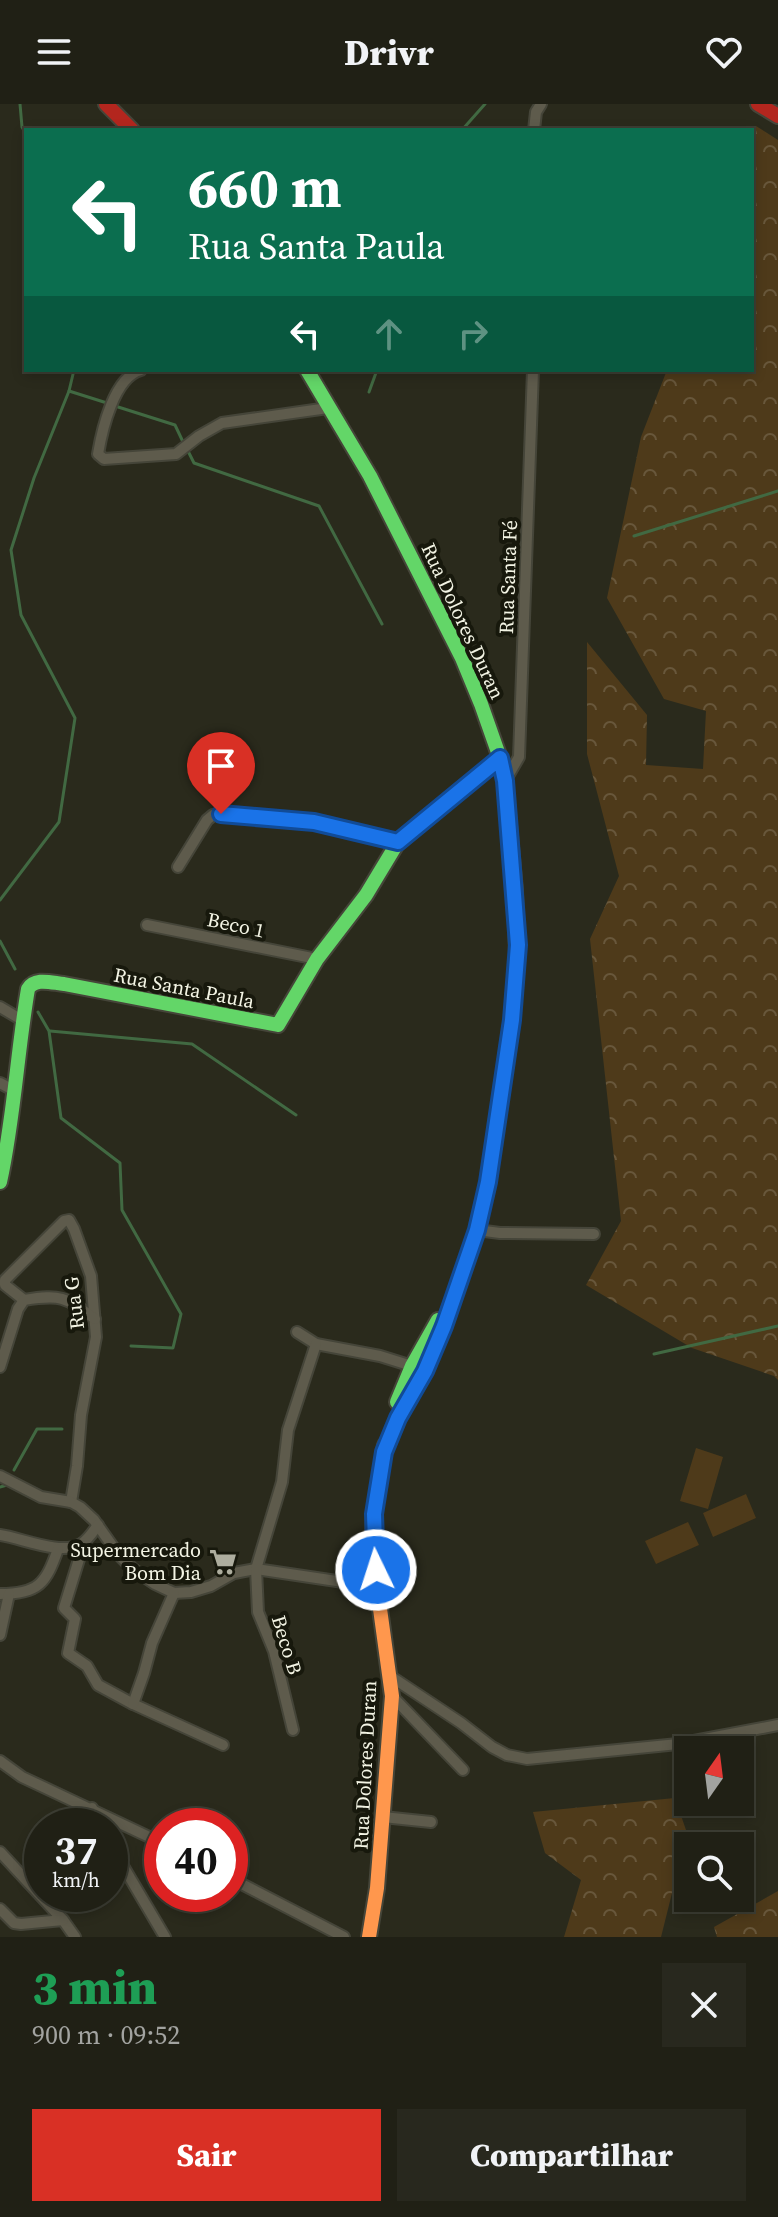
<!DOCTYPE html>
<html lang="pt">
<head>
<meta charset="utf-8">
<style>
	:root { --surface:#202015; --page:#28281e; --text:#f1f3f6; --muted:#a2a3a0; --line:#3d3e34; --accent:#d93025 }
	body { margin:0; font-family:"Source Serif 4",serif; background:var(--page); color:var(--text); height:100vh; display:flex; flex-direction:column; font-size:30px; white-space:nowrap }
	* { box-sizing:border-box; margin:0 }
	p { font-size:26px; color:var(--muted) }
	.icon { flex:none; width:44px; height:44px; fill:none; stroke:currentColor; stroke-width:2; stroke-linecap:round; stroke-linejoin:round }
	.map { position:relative; height:1833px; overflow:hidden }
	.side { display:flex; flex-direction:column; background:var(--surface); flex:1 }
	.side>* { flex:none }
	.hud { position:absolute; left:24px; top:24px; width:730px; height:244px; border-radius:0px; box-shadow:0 4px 12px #0003,0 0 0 2px var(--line); background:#0b6e4f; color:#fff; overflow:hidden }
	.needle { width:52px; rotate:14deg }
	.tools { position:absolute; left:674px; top:1632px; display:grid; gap:16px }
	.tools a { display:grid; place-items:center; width:80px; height:80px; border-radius:0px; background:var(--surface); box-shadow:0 4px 12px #0003,0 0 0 2px var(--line); font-size:40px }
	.speed { position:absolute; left:24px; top:1704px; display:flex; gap:16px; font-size:40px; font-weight:700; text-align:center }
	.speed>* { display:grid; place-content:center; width:104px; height:104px; border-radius:50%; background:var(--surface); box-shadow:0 4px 12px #0003,0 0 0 2px var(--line); line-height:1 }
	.speed small { font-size:20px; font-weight:400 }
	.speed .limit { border:12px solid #d22; background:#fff; color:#111 }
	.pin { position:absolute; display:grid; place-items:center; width:68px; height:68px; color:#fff; margin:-82px -34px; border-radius:50% 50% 50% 0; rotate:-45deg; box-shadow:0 0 8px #0007 }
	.pin .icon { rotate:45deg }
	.me { position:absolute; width:88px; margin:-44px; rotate:356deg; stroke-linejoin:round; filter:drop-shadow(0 0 6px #0008) }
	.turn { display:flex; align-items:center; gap:28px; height:168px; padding:0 32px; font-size:36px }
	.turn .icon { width:104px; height:104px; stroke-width:2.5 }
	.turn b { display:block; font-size:56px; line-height:68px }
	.lanes { display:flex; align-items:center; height:76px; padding:0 32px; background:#0003; justify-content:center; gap:40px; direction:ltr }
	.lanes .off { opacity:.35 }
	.round { display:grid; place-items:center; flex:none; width:84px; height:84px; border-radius:0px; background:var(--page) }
	.headline { display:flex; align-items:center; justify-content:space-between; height:136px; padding:0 32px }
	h1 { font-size:48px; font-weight:800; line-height:60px; color:#1e9e55 }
	.primary-button { display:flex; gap:16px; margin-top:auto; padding:16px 32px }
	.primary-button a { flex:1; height:92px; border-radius:0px; background:var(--accent); color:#fff; font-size:32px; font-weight:800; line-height:92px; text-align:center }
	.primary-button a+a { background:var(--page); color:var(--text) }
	header { display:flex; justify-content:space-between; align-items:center; height:104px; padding:0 32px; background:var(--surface); font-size:36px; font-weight:800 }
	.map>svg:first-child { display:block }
	.forest { fill:url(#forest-crowns) }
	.pitch { fill:#4e3a1a }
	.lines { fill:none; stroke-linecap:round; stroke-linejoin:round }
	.stream { stroke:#416942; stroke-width:3 }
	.street-casing { stroke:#454539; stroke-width:14 }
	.fast-casing { stroke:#454539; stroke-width:18 }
	.slow-casing { stroke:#454539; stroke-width:18 }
	.jam-casing { stroke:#454539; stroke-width:18 }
	.street { stroke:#5e5b4c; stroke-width:10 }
	.fast { stroke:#63d668; stroke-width:14 }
	.slow { stroke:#ff974d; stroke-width:14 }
	.jam { stroke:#b3261e; stroke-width:14 }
	.route-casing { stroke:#114b97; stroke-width:20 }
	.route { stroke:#1a73e8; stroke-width:14 }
	.labels { text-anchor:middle; stroke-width:8; stroke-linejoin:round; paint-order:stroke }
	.street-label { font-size:20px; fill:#f3f4e4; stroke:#17180c }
	.poi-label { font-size:20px; fill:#f3f4e4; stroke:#17180c; text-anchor:end }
</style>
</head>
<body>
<header><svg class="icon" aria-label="menu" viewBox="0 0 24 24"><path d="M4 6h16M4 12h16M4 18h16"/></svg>Drivr<svg class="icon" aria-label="heart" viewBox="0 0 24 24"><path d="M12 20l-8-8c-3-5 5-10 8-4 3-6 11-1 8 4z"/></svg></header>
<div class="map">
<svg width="778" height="1833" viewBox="0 0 778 1833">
	<defs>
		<pattern id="forest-crowns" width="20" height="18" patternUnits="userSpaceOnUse" patternTransform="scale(2)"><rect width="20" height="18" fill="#4e3a1a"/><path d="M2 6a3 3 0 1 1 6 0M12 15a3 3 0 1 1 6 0" fill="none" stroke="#68573b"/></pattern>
	</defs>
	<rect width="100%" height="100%" fill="#2a2a1c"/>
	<g class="forest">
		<path d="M 756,22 L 778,36 L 778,1276 L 774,1272 L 692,1244 L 586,1181 L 621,1117 L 590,835 L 619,772 L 587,650 L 587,538 L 647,611 L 646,661 L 703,665 L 706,607 L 664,595 L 607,494 L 641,333 L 667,266 L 752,266 L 752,40 Z"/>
		<path d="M 675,1694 L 687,1729 L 661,1833 L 564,1833 L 581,1776 L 545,1749 L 533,1708 Z"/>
		<path d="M 778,1787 L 778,1833 L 717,1833 L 714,1823 Z"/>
	</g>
	<g class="pitch">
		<path d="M 696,1344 L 723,1353 L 708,1405 L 680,1397 Z"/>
		<path d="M 746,1390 L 756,1414 L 713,1433 L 703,1409 Z"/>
		<path d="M 688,1418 L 699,1441 L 656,1460 L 645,1437 Z"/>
	</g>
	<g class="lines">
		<g class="stream">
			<path d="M 20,0 L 22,23 L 26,30"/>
			<path d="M 462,26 L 485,0"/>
			<path d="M 69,287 L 107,299"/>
			<path d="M 369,288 L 377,266"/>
			<path d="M 115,302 L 175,321 L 184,340"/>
			<path d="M 188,347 L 194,359 L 319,402 L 382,520"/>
			<path d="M 634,432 L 778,387"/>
			<path d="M 0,796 L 59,718 L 75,614 L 21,511 L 11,446 L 34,374 L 69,287 L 74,266"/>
			<path d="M 0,837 L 15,865"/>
			<path d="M 38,908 L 49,927 L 61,1014 L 120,1059 L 122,1106 L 181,1210 L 173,1244 L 131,1242"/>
			<path d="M 50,927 L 192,940 L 296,1011"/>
			<path d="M 654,1250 L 778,1222"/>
			<path d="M 14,1366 L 37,1325 L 62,1325"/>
			<path d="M 0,1383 L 7,1381"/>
		</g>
		<g class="street-casing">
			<g id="street">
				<path d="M 534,26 L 536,8 L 541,0"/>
				<path d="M 141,266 C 114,273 102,326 98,350 L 104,355 L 176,350 L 199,332 L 222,319 L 328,304"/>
				<path d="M 505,677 L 519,653 L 533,266"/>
				<path d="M 178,763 L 207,716 L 213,711 L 221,710 L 314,718 L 398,738"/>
				<path d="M 147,821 L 317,855"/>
				<path d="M 0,903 L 22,916"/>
				<path d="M 0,979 L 13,986"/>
				<path d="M 477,1126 L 500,1129 L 594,1130"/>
				<path d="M 24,1196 L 5,1181 L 5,1176 L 64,1117 L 69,1116 L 74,1125 L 91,1172 L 96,1233 L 81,1311 L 77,1362 L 71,1398"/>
				<path d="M 297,1228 L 316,1240 L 380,1252 L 412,1262"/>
				<path d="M 0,1263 L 18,1205 L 24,1196 C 62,1190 65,1193 95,1215"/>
				<path d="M 0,1372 L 41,1393 L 71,1398 L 80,1403 L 94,1416 L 118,1450 L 133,1465 L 155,1480 L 174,1489 L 191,1488 L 211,1482 L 234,1469 L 256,1465 L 377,1483"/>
				<path d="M 0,1431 C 22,1434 61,1452 81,1440 C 88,1436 93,1428 98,1421"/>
				<path d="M 84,1439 L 64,1504 L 75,1515 L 68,1549 L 87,1562 L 98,1581 L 133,1600 L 223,1641"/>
				<path d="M 0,1490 C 39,1490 46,1479 58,1445"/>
				<path d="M 0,1531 L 9,1490"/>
				<path d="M 390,1572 L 461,1619 L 492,1643 L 507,1651 L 527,1655 L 678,1640 L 778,1621"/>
				<path d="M 392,1592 L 463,1666"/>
				<path d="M 133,1600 L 144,1569 L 152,1539 L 174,1489"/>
				<path d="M 293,1626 L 274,1547 L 258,1508 L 256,1465 L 282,1378 L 288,1326 L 316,1240"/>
				<path d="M 0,1657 L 22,1673 L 162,1739"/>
				<path d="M 92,1704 L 100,1722"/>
				<path d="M 383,1713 L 431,1718"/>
				<path d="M 110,1740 L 165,1833"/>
				<path d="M 0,1748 L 63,1816 L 75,1833"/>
				<path d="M 230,1774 L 344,1833"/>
				<path d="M 0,1805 L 14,1819 L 21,1820 L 63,1816"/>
			</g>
		</g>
		<g class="fast-casing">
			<g id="fast">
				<path d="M 307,266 L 370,372 L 462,554 L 481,600 L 500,654 L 505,677 L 515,786 L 517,850"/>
				<path d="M 0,1078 C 14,1015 17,949 28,885 C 35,873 52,879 64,880 L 278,921 L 317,855 L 366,791 L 398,738 L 500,654"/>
				<path d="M 397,1298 L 412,1262 L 438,1216"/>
			</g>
		</g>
		<g class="slow-casing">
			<g id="slow">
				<path d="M 384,1348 L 398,1314 L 425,1267 L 454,1193"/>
				<path d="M 369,1833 L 377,1784 L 392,1592 L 377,1483 L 373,1432 L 374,1410 L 385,1341"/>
			</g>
		</g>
		<g class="jam-casing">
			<g id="jam">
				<path d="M 106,0 L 132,26"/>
				<path d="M 758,0 L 778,12"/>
				<path d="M 454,1193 L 477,1126 L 488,1078 L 512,913 L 517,850"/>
			</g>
		</g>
		<use href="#street" class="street"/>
		<use href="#fast" class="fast"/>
		<use href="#slow" class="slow"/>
		<use href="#jam" class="jam"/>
	</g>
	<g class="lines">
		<g class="route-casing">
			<path id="route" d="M 221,710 L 314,718 L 398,738 L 500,654 L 505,677 L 518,841 L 512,916 L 488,1078 L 477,1126 L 444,1222 L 425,1267 L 398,1314 L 384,1348 L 374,1410 L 376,1466"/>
		</g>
		<use href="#route" class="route"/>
	</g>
	<defs>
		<g id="supermarket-bare" transform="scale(2.16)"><path d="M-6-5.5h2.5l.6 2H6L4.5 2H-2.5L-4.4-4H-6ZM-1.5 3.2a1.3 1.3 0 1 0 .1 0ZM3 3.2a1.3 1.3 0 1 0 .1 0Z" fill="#adad9e" stroke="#17180c" stroke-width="2.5" paint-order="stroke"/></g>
	</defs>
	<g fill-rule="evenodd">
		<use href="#supermarket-bare" x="223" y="1458"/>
	</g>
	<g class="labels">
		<g class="street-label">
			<text transform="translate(508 473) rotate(-88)" y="7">Rua Santa Fé</text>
			<text transform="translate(463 517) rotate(65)" y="7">Rua Dolores Duran</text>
			<text transform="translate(236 821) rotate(12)" y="7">Beco 1</text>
			<text transform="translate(184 884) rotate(11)" y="7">Rua Santa Paula</text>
			<text transform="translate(74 1199) rotate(-97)" y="7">Rua G</text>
			<text transform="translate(287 1541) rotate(73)" y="7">Beco B</text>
			<text transform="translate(365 1661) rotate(-87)" y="7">Rua Dolores Duran</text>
		</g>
		<g class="poi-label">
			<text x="201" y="1453">Supermercado<tspan x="201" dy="23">Bom Dia</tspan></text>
		</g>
	</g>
</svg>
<div class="tools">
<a><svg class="needle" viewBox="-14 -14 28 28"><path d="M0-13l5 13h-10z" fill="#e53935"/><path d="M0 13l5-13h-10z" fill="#a2a3a0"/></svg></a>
<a><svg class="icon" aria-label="search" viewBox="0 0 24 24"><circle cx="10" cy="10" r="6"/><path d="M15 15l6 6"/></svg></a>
</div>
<div class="speed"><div>37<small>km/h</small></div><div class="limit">40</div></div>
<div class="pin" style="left:221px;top:710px;background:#d93025"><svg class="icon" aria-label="arrive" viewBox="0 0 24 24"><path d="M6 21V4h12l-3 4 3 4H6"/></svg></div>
<svg class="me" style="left:376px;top:1466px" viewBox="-20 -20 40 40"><circle r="17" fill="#1a73e8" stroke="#fff" stroke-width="3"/><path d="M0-11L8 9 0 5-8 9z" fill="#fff"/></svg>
<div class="hud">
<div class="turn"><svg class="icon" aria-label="left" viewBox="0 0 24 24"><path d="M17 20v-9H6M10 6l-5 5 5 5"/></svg><div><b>660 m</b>Rua Santa Paula</div></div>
<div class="lanes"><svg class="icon" aria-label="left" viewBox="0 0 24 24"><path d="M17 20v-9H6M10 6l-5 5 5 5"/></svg><svg class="icon off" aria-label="ahead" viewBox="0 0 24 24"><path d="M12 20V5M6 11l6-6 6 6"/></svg><svg class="icon off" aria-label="right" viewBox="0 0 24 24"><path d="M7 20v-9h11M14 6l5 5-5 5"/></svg></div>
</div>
</div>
<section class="side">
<div class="headline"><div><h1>3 min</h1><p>900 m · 09:52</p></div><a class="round"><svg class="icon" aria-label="close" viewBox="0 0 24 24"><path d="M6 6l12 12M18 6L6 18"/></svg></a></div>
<div class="primary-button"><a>Sair</a><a>Compartilhar</a></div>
</section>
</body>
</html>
